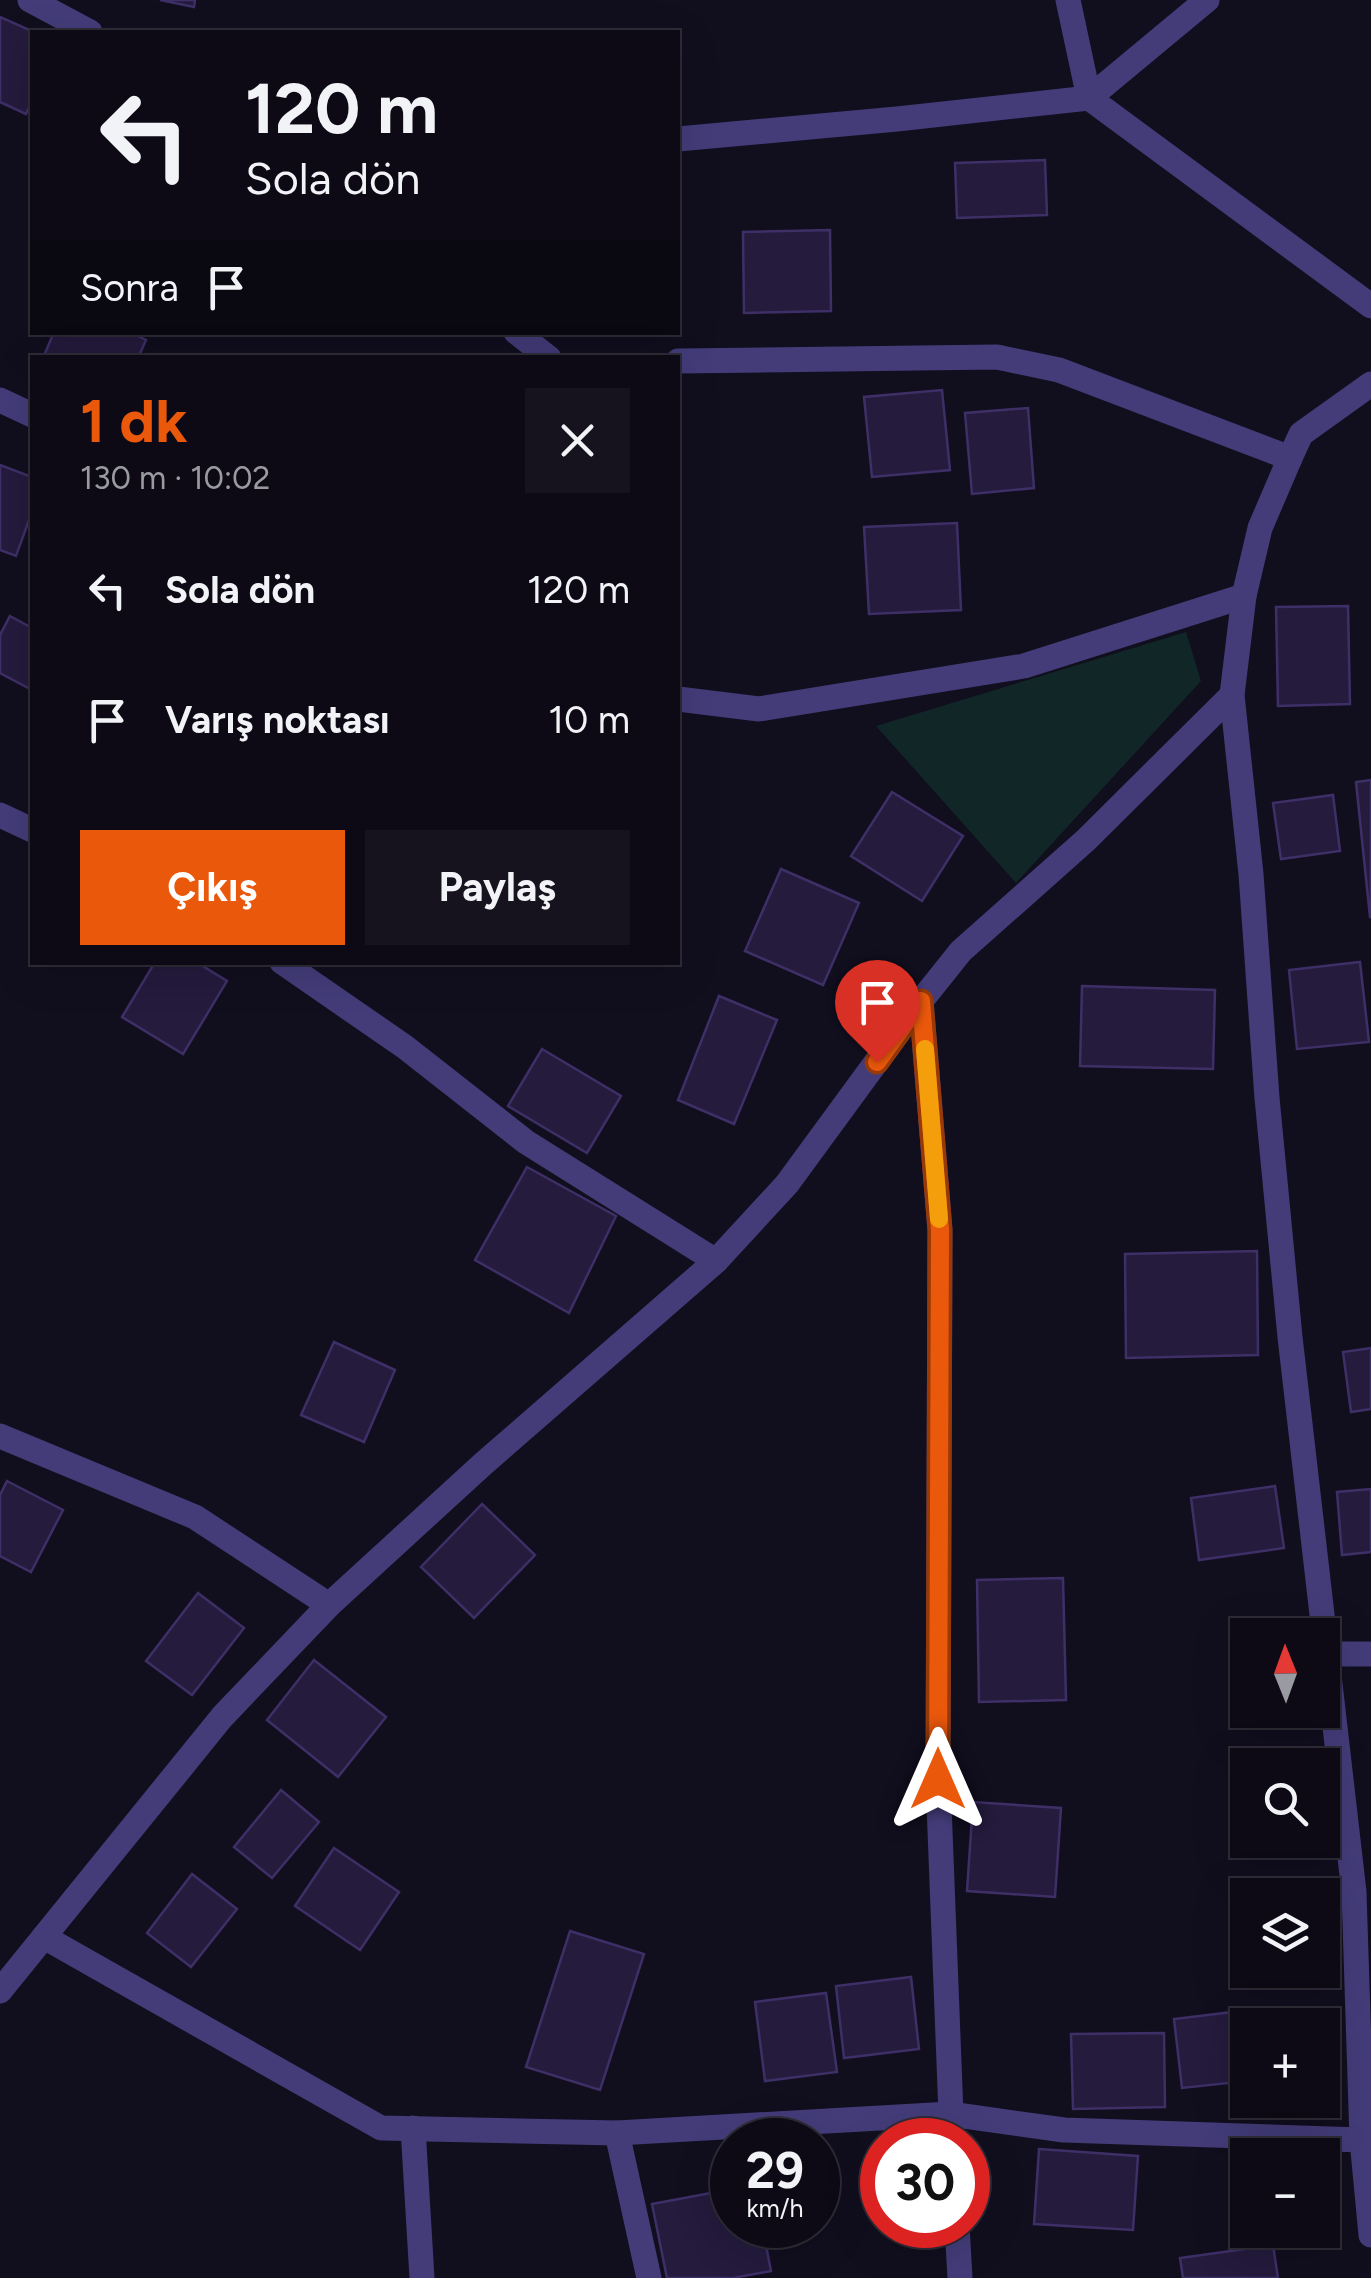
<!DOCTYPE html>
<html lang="tr">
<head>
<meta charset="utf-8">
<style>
	:root { --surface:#0d0a16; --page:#16131f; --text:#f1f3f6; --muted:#9a9aa1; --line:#2d2b35; --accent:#ea580c }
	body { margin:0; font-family:Figtree,sans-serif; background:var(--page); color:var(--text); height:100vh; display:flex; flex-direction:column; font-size:38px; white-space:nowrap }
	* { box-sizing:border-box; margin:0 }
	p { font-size:32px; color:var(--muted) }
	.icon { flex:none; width:55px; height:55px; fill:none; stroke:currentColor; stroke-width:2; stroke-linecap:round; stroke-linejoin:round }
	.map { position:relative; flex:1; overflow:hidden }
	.drawer { position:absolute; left:30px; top:355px; width:650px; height:610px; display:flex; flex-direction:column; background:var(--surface); border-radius:0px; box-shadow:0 10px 40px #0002,0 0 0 2px var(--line) }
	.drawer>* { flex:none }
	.banner { position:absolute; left:30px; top:30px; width:650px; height:305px; border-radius:0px; box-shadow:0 10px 40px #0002,0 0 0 2px var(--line); background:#0d0a16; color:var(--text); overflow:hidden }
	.needle { width:65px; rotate:359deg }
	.controls { position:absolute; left:1230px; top:1618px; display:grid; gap:20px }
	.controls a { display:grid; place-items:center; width:110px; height:110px; border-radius:0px; background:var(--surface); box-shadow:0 10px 40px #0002,0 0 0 2px var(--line); font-size:50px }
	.speed { position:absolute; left:710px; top:2118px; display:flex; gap:20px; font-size:50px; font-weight:700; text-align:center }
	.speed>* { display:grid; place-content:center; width:130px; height:130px; border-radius:50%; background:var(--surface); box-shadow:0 10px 40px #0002,0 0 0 2px var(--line); line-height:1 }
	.speed small { font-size:25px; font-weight:400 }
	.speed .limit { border:15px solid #d22; background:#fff; color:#111 }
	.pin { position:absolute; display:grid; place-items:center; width:85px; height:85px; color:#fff; margin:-102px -42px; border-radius:50% 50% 50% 0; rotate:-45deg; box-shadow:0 0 10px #0007 }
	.pin .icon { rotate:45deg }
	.me { position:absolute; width:110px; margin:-55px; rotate:0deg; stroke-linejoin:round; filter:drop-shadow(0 0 8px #0008) }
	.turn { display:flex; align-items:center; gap:35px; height:210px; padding:0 50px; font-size:45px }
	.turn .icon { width:130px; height:130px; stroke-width:2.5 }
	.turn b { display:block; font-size:70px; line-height:85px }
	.then { display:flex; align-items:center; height:95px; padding:0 50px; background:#0003; gap:20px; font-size:38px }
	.round { display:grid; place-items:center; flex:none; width:105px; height:105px; border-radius:0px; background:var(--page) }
	.headline { display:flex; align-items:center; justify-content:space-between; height:170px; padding:0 50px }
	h1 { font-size:60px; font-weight:700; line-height:75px; color:var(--accent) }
	.button { display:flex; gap:20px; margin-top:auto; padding:20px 50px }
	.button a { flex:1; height:115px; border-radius:0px; background:var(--accent); color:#fff; font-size:40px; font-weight:700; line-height:115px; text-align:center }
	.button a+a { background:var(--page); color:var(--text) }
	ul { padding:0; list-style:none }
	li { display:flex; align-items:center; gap:30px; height:130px; padding:0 50px }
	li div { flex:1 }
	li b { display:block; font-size:38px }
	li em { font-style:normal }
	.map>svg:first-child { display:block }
	.green { fill:#112627 }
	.building { fill:#241b3d; stroke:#3e2f67; stroke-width:2.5 }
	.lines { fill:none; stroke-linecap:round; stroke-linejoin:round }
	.street { stroke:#433c79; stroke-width:25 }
	.route-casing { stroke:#983908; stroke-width:25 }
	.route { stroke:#ea580c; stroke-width:18 }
	.slow { stroke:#f59e0b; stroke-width:18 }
</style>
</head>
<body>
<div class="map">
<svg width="1371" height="2278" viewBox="0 0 1371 2278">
	<rect width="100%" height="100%" fill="#110e1e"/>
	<path class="green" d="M 1186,632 L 1201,681 L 1016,883 L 876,726 Z"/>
	<g class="building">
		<path d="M 160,0 L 195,0 L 194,7 Z"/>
		<path d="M 0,17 L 34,32 L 32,101 L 26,114 L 0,102 Z"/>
		<path d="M 1045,160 L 1047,215 L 957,218 L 955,163 Z"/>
		<path d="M 830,230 L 831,311 L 744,313 L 743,232 Z"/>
		<path d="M 54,332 L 130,332 L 146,340 L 138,358 L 43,358 Z"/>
		<path d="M 942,390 L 950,470 L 872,477 L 864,397 Z"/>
		<path d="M 1028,408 L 1034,488 L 972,494 L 965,413 Z"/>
		<path d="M 0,465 L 32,477 L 32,512 L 16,556 L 0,550 Z"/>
		<path d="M 957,523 L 961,610 L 869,614 L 864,527 Z"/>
		<path d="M 1348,606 L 1350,704 L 1278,706 L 1276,607 Z"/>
		<path d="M 10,616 L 32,628 L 32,690 L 0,673 L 0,635 Z"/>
		<path d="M 1371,780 L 1371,917 L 1370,917 L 1356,782 Z"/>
		<path d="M 892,792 L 963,836 L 922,901 L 851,856 Z"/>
		<path d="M 1333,795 L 1340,851 L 1281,859 L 1273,803 Z"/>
		<path d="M 781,869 L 859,903 L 823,985 L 745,951 Z"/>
		<path d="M 155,962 L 196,962 L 227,981 L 183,1054 L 122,1017 Z"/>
		<path d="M 1360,962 L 1369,1042 L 1297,1049 L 1289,970 Z"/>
		<path d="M 1082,986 L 1215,990 L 1213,1069 L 1080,1066 Z"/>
		<path d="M 719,996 L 777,1020 L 734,1124 L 678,1100 Z"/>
		<path d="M 542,1049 L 621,1096 L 587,1153 L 508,1106 Z"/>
		<path d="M 527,1167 L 616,1216 L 569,1313 L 475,1260 Z"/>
		<path d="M 1257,1251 L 1258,1355 L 1126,1358 L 1125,1254 Z"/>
		<path d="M 334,1342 L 395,1370 L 364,1442 L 301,1415 Z"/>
		<path d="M 1371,1348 L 1371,1409 L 1351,1412 L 1343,1352 Z"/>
		<path d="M 7,1481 L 63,1510 L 31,1572 L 0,1556 L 0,1495 Z"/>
		<path d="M 1275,1486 L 1284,1548 L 1199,1560 L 1191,1498 Z"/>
		<path d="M 1371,1489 L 1371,1552 L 1342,1555 L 1337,1492 Z"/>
		<path d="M 482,1504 L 535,1555 L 474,1618 L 421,1567 Z"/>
		<path d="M 1063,1578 L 1066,1700 L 979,1702 L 977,1580 Z"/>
		<path d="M 198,1593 L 244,1628 L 192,1695 L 146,1661 Z"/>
		<path d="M 314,1660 L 386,1717 L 338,1777 L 267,1720 Z"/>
		<path d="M 281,1790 L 319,1822 L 272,1878 L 234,1847 Z"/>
		<path d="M 973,1802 L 1061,1808 L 1055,1897 L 967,1891 Z"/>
		<path d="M 334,1848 L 399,1892 L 360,1950 L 295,1906 Z"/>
		<path d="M 192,1874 L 237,1909 L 191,1967 L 147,1933 Z"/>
		<path d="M 570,1931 L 644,1954 L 600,2090 L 526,2067 Z"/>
		<path d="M 911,1977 L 919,2049 L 844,2058 L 836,1986 Z"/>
		<path d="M 826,1993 L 837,2072 L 765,2081 L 755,2002 Z"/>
		<path d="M 1249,2010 L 1251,2025 L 1248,2025 L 1248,2081 L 1182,2088 L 1174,2019 Z"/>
		<path d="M 1164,2033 L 1165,2107 L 1073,2109 L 1071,2034 Z"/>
		<path d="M 1039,2149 L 1138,2156 L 1133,2230 L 1034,2224 Z"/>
		<path d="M 732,2189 L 732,2225 L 762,2225 L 771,2271 L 733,2278 L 667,2278 L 652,2204 Z"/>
		<path d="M 1273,2245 L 1278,2278 L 1183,2278 L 1180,2258 Z"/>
	</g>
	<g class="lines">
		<g class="street">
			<path d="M 30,0 L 90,32"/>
			<path d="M 1068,0 L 1089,98 L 1371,306"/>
			<path d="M 678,139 L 897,119 L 1089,98 L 1207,0"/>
			<path d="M 516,332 L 549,358"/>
			<path d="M 678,361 L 997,357 L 1059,370 L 1290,458"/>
			<path d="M 0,400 L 32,415"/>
			<path d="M 1232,695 L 1251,874 L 1267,1098 L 1290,1337 L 1354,1892 L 1362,2140 L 1371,2235"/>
			<path d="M 678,699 L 759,709 L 1024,666 L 1244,596"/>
			<path d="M 0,815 L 32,830"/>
			<path d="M 282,962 L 405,1047 L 526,1142 L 716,1261"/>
			<path d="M 921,1001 L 940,1230 L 938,1779 L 952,2140"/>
			<path d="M 0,1436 L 195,1517 L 329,1605"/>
			<path d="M 1327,1654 L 1371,1654"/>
			<path d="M 44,1937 L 381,2128 L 617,2133 L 950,2114 L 1064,2130 L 1362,2140"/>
			<path d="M 0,1991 L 222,1717 L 329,1605 L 483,1464 L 716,1261 L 787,1184 L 921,1001 L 961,951 L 1086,840 L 1232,695 L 1244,596 L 1260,528 L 1290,458 L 1301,434 L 1371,384"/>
			<path d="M 413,2128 L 422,2278"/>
			<path d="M 617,2133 L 649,2278"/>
			<path d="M 957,2225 L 960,2278"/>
		</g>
	</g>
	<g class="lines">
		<g class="route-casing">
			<path id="route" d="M 877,1062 L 921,1001 L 940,1230 L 938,1779"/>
		</g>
		<use href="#route" class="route"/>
		<path class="slow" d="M 925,1049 L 939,1219"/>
	</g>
</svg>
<div class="controls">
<a><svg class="needle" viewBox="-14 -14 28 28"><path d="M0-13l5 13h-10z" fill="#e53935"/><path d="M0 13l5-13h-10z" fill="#9a9aa1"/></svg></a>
<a><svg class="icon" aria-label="search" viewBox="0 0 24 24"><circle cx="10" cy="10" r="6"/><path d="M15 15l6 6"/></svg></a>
<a><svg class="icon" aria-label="layers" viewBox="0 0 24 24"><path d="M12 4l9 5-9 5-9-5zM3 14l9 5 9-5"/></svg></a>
<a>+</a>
<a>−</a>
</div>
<div class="speed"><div>29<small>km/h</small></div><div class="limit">30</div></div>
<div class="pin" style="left:877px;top:1062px;background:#d93025"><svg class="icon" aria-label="arrive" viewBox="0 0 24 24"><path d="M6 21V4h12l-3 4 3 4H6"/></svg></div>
<svg class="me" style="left:938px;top:1779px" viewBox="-20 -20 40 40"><path d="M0-17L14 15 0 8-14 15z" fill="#ea580c" stroke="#fff" stroke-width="4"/></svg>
<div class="banner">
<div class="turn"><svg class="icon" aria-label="left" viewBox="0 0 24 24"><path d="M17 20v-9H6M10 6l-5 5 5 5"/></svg><div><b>120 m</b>Sola dön</div></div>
<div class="then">Sonra<svg class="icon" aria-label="arrive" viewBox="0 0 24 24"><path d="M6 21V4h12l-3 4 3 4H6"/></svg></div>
</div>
<section class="drawer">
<div class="headline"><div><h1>1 dk</h1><p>130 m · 10:02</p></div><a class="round"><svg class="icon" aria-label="close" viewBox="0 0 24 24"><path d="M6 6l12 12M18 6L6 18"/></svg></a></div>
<ul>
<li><svg class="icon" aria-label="left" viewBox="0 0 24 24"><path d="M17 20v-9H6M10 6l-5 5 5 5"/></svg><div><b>Sola dön</b></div><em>120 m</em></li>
<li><svg class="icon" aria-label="arrive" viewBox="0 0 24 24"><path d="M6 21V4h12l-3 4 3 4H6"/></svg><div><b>Varış noktası</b></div><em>10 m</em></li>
</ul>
<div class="button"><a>Çıkış</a><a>Paylaş</a></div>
</section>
</div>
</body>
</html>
